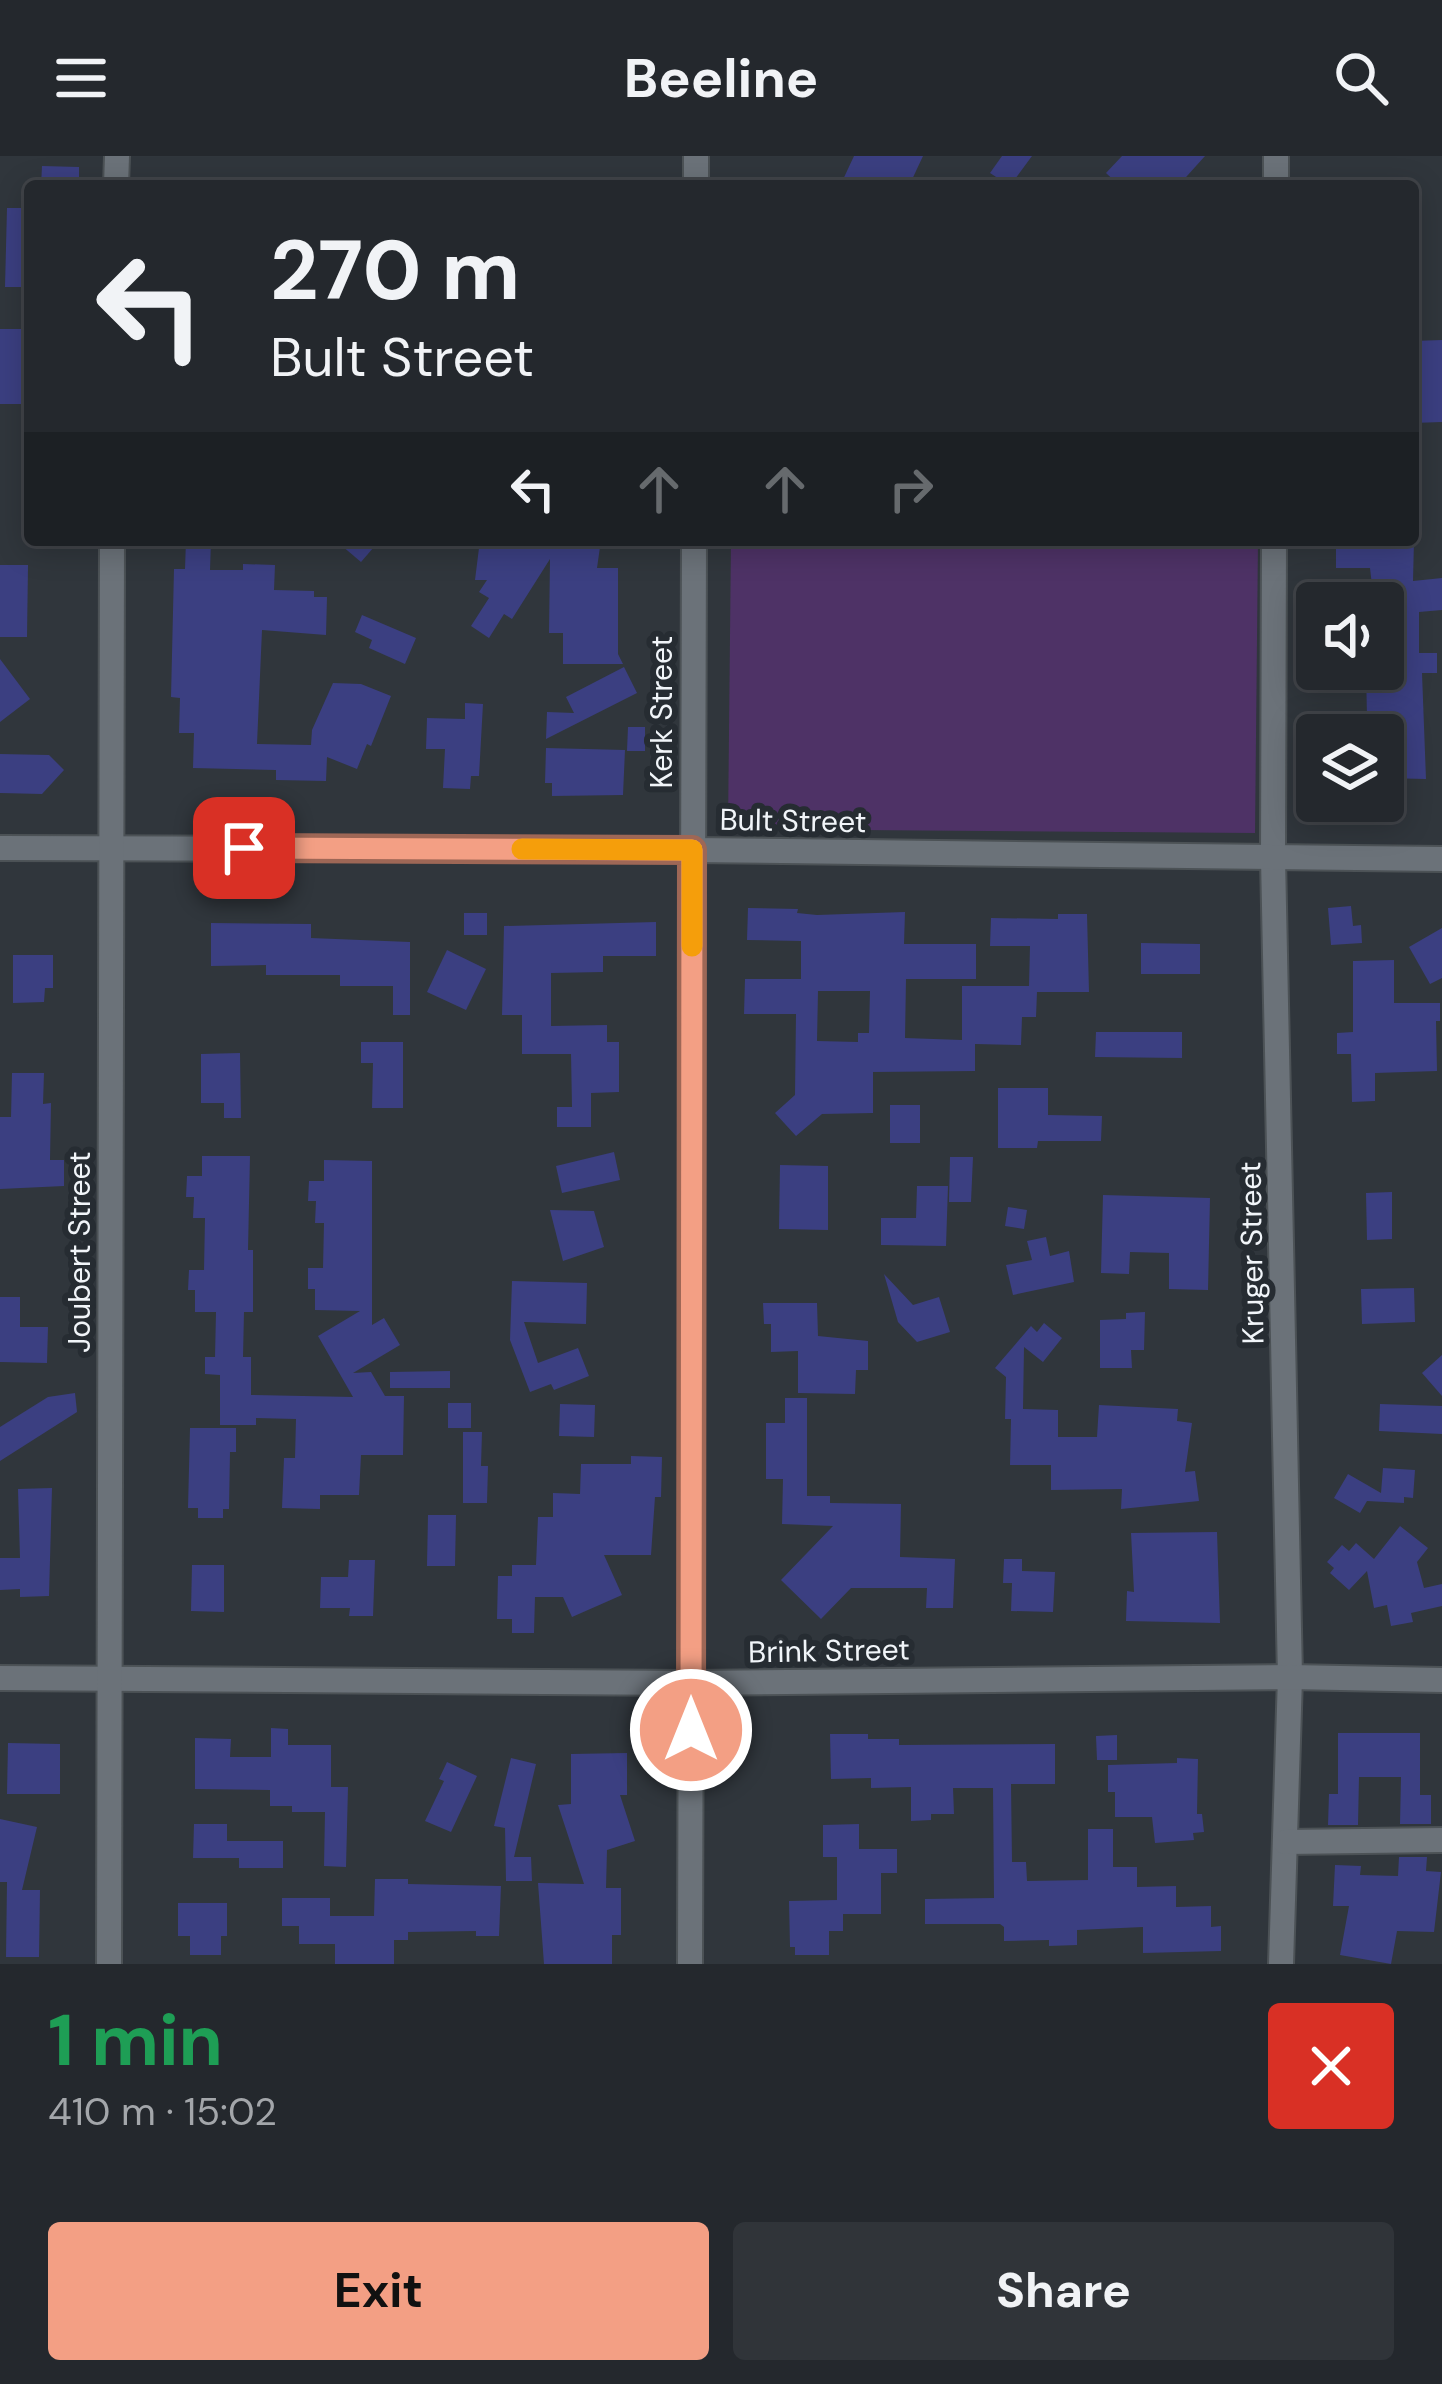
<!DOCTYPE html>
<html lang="en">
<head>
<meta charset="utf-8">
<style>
	:root { --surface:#24282d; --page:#303439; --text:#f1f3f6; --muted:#a3a6aa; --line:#414449; --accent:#f39f84 }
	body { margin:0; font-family:"DM Sans",sans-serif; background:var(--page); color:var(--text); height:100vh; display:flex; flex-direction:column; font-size:45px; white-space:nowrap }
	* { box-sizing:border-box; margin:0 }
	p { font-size:39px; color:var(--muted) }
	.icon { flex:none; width:66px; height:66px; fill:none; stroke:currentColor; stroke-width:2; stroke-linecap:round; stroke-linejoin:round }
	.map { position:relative; height:1808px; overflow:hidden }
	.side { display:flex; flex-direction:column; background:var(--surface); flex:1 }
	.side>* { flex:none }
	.guide { position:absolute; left:24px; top:24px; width:1395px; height:366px; border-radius:12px; box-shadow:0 6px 30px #0003,0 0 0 3px var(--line); background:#24282d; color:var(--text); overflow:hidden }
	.tools { position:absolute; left:1296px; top:426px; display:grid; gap:24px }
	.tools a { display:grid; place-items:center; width:108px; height:108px; border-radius:12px; background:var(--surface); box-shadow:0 6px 30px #0003,0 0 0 3px var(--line); font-size:60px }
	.pin { position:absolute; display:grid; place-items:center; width:102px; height:102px; color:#fff; margin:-51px; border-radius:24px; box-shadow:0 6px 18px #0006 }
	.me { position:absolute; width:132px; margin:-66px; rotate:0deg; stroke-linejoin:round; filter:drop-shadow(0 0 9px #0008) }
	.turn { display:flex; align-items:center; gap:42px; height:252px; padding:0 48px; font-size:54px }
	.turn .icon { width:156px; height:156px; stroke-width:2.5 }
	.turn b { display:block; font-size:84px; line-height:102px }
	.lanes { display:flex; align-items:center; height:114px; padding:0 48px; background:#0003; justify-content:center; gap:60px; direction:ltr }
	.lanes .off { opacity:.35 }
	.round { display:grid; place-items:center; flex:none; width:126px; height:126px; border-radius:12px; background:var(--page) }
	.head { display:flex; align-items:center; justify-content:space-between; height:204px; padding:0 48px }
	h1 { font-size:72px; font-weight:700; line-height:90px; color:#1e9e55 }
	.cta { display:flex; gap:24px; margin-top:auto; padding:24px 48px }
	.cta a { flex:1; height:138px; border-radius:12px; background:var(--accent); color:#111; font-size:48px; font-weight:700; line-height:138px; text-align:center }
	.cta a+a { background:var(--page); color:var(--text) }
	header { display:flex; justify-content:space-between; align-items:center; height:156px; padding:0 48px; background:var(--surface); font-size:54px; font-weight:700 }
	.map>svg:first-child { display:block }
	.green { fill:#4e3266 }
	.building { fill:#3b3f81; fill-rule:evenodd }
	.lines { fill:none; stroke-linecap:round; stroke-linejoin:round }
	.minor-casing { stroke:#4c5256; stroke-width:28 }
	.minor { stroke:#6b7279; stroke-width:24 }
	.route-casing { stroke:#9e6756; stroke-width:30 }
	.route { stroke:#f39f84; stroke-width:21 }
	.slow { stroke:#f59e0b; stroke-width:21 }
	.labels { text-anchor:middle; stroke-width:12; stroke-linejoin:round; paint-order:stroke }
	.street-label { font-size:30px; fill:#f1f5f9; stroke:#262c32 }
</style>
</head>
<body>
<header><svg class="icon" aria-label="menu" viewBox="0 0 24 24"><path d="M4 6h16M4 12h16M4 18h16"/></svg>Beeline<svg class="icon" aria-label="search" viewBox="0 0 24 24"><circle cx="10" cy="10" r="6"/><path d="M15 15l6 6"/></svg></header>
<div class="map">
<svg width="1442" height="1808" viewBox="0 0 1442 1808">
	<rect width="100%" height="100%" fill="#30363c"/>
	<path class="green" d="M 731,384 L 1258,384 L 1255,677 L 728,673 Z"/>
	<g class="building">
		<path d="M 854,0 L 923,0 L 909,30 L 840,30 Z"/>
		<path d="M 1002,0 L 1032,0 L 1010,30 L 990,17 Z"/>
		<path d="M 1122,0 L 1205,0 L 1178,30 L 1120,30 L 1106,17 Z"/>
		<path d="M 42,10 L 79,11 L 79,30 L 41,30 Z"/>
		<path d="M 7,52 L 30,52 L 30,131 L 5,131 Z"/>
		<path d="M 0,173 L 26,173 L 24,248 L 0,248 Z"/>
		<path d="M 1442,184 L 1442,266 L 1413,267 L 1413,185 Z"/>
		<path d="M 186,384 L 211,384 L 210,414 L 243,414 L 243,408 L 275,409 L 274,434 L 314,435 L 314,441 L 327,441 L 326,479 L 262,474 L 257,588 L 311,589 L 312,574 L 333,527 L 361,528 L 391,540 L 371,590 L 367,588 L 357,613 L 327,601 L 326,625 L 276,624 L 276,614 L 193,612 L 194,577 L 179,577 L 180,542 L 171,541 L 174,413 L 185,413 Z"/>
		<path d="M 335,384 L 380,384 L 361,406 Z"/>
		<path d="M 480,384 L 601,384 L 597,412 L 618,412 L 618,498 L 623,508 L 563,508 L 563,477 L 549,477 L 550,403 L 512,463 L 504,458 L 489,482 L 471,470 L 489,442 L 479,436 L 487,424 L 475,424 Z"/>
		<path d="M 1353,384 L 1414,384 L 1413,425 L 1442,422 L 1442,454 L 1419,456 L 1419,497 L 1437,497 L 1437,517 L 1422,517 L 1426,623 L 1383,622 L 1383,579 L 1331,579 L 1331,562 L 1367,562 L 1366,513 L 1383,513 L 1383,447 L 1374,447 L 1370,412 L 1336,412 L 1336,389 L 1353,389 Z"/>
		<path d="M 0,409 L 28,409 L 27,481 L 0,481 Z"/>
		<path d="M 362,459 L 416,482 L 405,508 L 369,492 L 372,484 L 355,476 Z"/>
		<path d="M 0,503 L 30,543 L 0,566 Z"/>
		<path d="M 624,511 L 637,537 L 546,583 L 547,556 L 574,557 L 566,541 Z"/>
		<path d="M 465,547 L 483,548 L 479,620 L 471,620 L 470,633 L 443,632 L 445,593 L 426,593 L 427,562 L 465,563 Z"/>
		<path d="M 628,571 L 645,571 L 645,595 L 627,595 Z"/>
		<path d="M 546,592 L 625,594 L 623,639 L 552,640 L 552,627 L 545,627 Z"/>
		<path d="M 0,598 L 49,599 L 64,614 L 42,638 L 0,637 Z"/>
		<path d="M 1351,750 L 1353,770 L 1361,769 L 1362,787 L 1331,789 L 1328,752 Z"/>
		<path d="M 748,752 L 798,753 L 797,757 L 817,759 L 905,756 L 904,788 L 976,788 L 976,823 L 906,823 L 905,882 L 962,884 L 962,830 L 1029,830 L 1030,790 L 990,790 L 991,762 L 1058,763 L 1058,758 L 1087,758 L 1089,836 L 1037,836 L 1036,861 L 1022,861 L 1021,889 L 975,888 L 975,915 L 873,916 L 873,957 L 822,958 L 796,980 L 775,957 L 795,939 L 796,858 L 744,858 L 745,823 L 801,823 L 801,785 L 747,784 ZM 818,835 L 870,835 L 869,877 L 858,877 L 858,886 L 817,885 Z"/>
		<rect x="464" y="757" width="23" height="22"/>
		<path d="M 656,766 L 656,800 L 603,800 L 603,816 L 551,817 L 551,870 L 607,869 L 607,886 L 619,886 L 619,936 L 591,937 L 591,971 L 557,971 L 557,951 L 572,951 L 571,898 L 522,898 L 522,859 L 502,859 L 504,770 Z"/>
		<path d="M 211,767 L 311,768 L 311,782 L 410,786 L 410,859 L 393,859 L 393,830 L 340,830 L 340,819 L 266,819 L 266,809 L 211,810 Z"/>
		<path d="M 1442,772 L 1442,822 L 1430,828 L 1409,791 Z"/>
		<path d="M 1141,787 L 1200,788 L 1200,818 L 1141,818 Z"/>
		<path d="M 447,794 L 486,813 L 466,854 L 427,836 Z"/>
		<path d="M 13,799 L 53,799 L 53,832 L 45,832 L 44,846 L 13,847 Z"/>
		<path d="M 1394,804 L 1394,847 L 1440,847 L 1440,865 L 1436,865 L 1437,915 L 1375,917 L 1375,945 L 1352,946 L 1351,898 L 1337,898 L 1337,877 L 1353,876 L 1353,805 Z"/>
		<path d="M 1096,876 L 1182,876 L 1182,902 L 1095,901 Z"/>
		<path d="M 361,886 L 403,886 L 403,952 L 372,952 L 373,907 L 361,907 Z"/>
		<path d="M 240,897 L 241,962 L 224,962 L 224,947 L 201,947 L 201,898 Z"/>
		<path d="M 12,917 L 44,917 L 43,948 L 51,947 L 50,1004 L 64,1004 L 64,1030 L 0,1033 L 0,961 L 11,961 Z"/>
		<path d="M 998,932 L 1048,932 L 1048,959 L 1102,960 L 1101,985 L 1038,985 L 1037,992 L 998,992 Z"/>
		<rect x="890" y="949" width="30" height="38"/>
		<path d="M 614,996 L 620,1024 L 562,1037 L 556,1010 Z"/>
		<path d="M 202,1000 L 250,1000 L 248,1094 L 253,1094 L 253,1156 L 244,1156 L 243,1201 L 251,1201 L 251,1239 L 353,1241 L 318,1180 L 360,1155 L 315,1154 L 315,1133 L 308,1133 L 308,1112 L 323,1112 L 324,1067 L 315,1067 L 316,1045 L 308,1045 L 309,1025 L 324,1025 L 324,1004 L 372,1005 L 372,1169 L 384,1162 L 400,1189 L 353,1217 L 371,1216 L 385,1240 L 404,1240 L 403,1299 L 361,1299 L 359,1339 L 320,1339 L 320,1353 L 282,1352 L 284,1302 L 295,1302 L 296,1263 L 256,1262 L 256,1269 L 220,1269 L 220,1219 L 205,1218 L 205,1201 L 215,1201 L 216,1156 L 195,1156 L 195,1134 L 188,1134 L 189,1114 L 204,1114 L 205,1062 L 193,1062 L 194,1041 L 186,1041 L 187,1020 L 202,1020 Z"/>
		<path d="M 950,1001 L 973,1001 L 971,1046 L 949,1046 Z"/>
		<path d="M 780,1009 L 828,1010 L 828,1074 L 779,1073 Z"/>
		<path d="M 917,1030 L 948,1030 L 946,1090 L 881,1089 L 881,1062 L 916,1062 Z"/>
		<path d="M 1392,1036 L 1392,1083 L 1367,1084 L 1366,1037 Z"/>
		<path d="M 1103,1039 L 1210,1042 L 1208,1134 L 1169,1133 L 1169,1097 L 1130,1096 L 1129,1118 L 1101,1117 Z"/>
		<path d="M 1008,1051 L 1027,1054 L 1024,1073 L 1005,1070 Z"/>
		<path d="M 550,1054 L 594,1055 L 604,1091 L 563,1105 Z"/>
		<path d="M 1046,1081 L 1050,1100 L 1069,1095 L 1074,1126 L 1013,1139 L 1006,1109 L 1032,1104 L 1027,1085 Z"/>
		<path d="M 884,1118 L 913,1149 L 939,1141 L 950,1176 L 917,1186 L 898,1166 Z"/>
		<path d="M 512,1125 L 587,1127 L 586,1168 L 524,1166 L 538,1207 L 578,1192 L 589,1220 L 554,1234 L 551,1228 L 530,1236 L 510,1184 Z"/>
		<path d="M 1414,1132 L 1415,1166 L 1362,1168 L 1361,1133 Z"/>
		<path d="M 0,1141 L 20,1141 L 20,1171 L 48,1171 L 47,1207 L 0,1206 Z"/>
		<path d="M 763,1147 L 817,1147 L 818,1180 L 868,1185 L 868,1214 L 856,1214 L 855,1238 L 798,1237 L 798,1195 L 771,1196 L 771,1168 L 764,1168 Z"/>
		<path d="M 1145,1156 L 1144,1194 L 1131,1194 L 1132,1212 L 1100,1212 L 1100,1164 L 1126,1163 L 1126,1157 Z"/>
		<path d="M 1044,1167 L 1062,1182 L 1043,1206 L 1024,1191 L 1023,1253 L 1058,1254 L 1058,1281 L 1097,1281 L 1099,1249 L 1178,1253 L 1177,1265 L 1192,1267 L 1185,1316 L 1195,1315 L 1199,1345 L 1121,1353 L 1122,1333 L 1051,1334 L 1051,1309 L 1010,1309 L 1011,1263 L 1005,1263 L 1006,1221 L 995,1212 L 1031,1170 L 1037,1176 Z"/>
		<path d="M 1442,1199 L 1442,1240 L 1422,1217 Z"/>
		<path d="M 450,1215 L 450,1232 L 390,1232 L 390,1216 Z"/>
		<path d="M 75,1237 L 77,1256 L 0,1305 L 0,1271 L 48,1241 Z"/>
		<path d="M 785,1242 L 807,1242 L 807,1340 L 830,1340 L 830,1347 L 901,1348 L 900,1401 L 955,1403 L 953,1452 L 926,1452 L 927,1432 L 851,1432 L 821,1463 L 781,1424 L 833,1370 L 782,1368 L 783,1323 L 766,1323 L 766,1267 L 785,1267 Z"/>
		<rect x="448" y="1247" width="23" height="25"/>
		<path d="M 560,1248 L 595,1249 L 594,1281 L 559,1280 Z"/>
		<path d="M 1380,1248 L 1442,1250 L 1442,1278 L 1379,1275 Z"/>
		<path d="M 190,1272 L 236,1272 L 236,1296 L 230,1296 L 229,1353 L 223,1353 L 223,1362 L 198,1362 L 198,1352 L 188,1352 Z"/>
		<path d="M 463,1276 L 482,1276 L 481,1310 L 488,1310 L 487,1347 L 463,1347 Z"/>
		<path d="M 631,1300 L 662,1301 L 661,1341 L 655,1341 L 651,1399 L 604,1399 L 622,1439 L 572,1461 L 563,1441 L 535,1441 L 534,1477 L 512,1477 L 512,1463 L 497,1463 L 498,1420 L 512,1420 L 512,1409 L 536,1409 L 538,1361 L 553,1361 L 553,1337 L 580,1338 L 581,1308 L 631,1308 Z"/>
		<path d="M 1383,1312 L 1415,1314 L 1413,1342 L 1404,1341 L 1404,1347 L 1367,1345 L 1360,1357 L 1334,1342 L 1348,1318 L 1381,1337 Z"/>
		<path d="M 52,1332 L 49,1440 L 20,1441 L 20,1433 L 0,1434 L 0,1402 L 20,1402 L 18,1333 Z"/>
		<path d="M 428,1359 L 456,1359 L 455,1410 L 427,1410 Z"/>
		<path d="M 1400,1370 L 1428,1392 L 1417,1406 L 1424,1432 L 1442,1428 L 1442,1450 L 1411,1457 L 1413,1466 L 1391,1470 L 1387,1449 L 1374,1452 L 1367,1415 L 1349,1434 L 1330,1417 L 1334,1412 L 1327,1406 L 1342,1389 L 1349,1395 L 1356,1387 L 1374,1403 Z"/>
		<path d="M 1217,1376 L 1220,1467 L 1126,1465 L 1127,1435 L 1134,1436 L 1131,1377 Z"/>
		<path d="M 1004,1403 L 1022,1403 L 1022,1415 L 1055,1416 L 1053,1456 L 1011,1455 L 1012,1427 L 1003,1427 Z"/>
		<path d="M 349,1404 L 375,1404 L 373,1460 L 349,1460 L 350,1452 L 320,1452 L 321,1421 L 348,1421 Z"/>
		<path d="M 192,1409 L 224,1409 L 224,1456 L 191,1455 Z"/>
		<path d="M 271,1572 L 288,1573 L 288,1589 L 331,1589 L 331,1631 L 348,1631 L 346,1711 L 324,1710 L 325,1656 L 292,1656 L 292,1650 L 270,1650 L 270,1634 L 195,1633 L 195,1582 L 231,1583 L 230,1601 L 271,1601 Z"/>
		<path d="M 1338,1577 L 1420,1577 L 1420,1639 L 1431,1639 L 1431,1668 L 1400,1668 L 1401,1621 L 1359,1621 L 1358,1669 L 1328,1669 L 1329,1638 L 1338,1638 Z"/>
		<path d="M 830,1578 L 868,1578 L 868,1583 L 899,1583 L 899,1589 L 1055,1588 L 1055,1628 L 1011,1628 L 1012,1706 L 1026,1706 L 1027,1725 L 1088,1724 L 1088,1673 L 1113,1673 L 1113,1711 L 1137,1711 L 1137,1731 L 1176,1730 L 1176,1751 L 1211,1750 L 1211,1771 L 1221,1770 L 1221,1795 L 1143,1797 L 1143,1771 L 1077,1774 L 1077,1789 L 1049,1790 L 1049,1784 L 1004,1785 L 1004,1771 L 1000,1768 L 925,1768 L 925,1743 L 994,1742 L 993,1632 L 953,1632 L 954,1658 L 931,1658 L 931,1664 L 911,1665 L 911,1631 L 871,1632 L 871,1622 L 831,1623 Z"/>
		<path d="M 1117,1579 L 1117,1604 L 1097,1604 L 1096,1580 Z"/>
		<path d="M 8,1587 L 60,1588 L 60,1638 L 7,1638 Z"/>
		<path d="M 627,1597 L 627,1639 L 620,1639 L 635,1685 L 607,1694 L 606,1732 L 621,1732 L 621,1779 L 612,1779 L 612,1808 L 544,1808 L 538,1727 L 584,1728 L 558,1649 L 571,1648 L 571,1598 Z"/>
		<path d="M 511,1602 L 536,1608 L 514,1701 L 531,1701 L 532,1725 L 506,1725 L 505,1672 L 494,1670 Z"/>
		<path d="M 1177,1602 L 1198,1603 L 1197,1658 L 1202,1658 L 1204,1676 L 1193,1677 L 1194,1684 L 1155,1687 L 1152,1661 L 1115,1661 L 1115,1636 L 1108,1636 L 1108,1609 L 1177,1607 Z"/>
		<path d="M 447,1606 L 477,1620 L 451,1676 L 425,1665 L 444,1625 L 439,1623 Z"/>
		<path d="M 0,1663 L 37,1671 L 22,1734 L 40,1734 L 39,1801 L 6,1801 L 7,1726 L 0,1726 Z"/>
		<path d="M 194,1668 L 227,1668 L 227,1685 L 283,1685 L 283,1712 L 239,1712 L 239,1702 L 193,1702 Z"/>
		<path d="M 859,1668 L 859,1693 L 897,1693 L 897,1717 L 881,1717 L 881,1758 L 843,1758 L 843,1775 L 829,1775 L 829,1799 L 795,1799 L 795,1791 L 790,1791 L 789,1745 L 837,1744 L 837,1701 L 823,1701 L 823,1669 Z"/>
		<path d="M 1399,1701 L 1427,1701 L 1426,1715 L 1441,1716 L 1434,1776 L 1397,1775 L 1391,1808 L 1340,1799 L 1349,1750 L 1333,1750 L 1335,1709 L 1361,1710 L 1360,1719 L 1398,1720 Z"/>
		<path d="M 375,1723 L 408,1723 L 408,1728 L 501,1730 L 499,1780 L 476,1780 L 476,1775 L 408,1776 L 408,1784 L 394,1784 L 394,1808 L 335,1808 L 335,1788 L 299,1788 L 299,1770 L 282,1770 L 282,1742 L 330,1742 L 330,1760 L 374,1760 Z"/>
		<path d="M 178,1747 L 227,1747 L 227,1780 L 221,1780 L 221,1799 L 190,1799 L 190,1780 L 178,1780 Z"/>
	</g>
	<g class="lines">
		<g class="minor-casing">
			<g id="minor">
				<path d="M 116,30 L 117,0"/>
				<path d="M 696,30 L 696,0"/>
				<path d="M 1276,30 L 1276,0"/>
				<path d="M 1274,384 L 1273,702 L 1290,1521 L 1281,1808"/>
				<path d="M 0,692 L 692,694 L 1442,703"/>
				<path d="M 0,1522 L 691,1527 L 1290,1521 L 1442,1524"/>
				<path d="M 1285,1686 L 1442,1684"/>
				<path d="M 109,1808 L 112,384"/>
				<path d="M 690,1808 L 694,384"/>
			</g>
		</g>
		<use href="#minor" class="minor"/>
	</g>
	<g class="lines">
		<g class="route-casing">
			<path id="route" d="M 244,692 L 692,694 L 691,1574"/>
		</g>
		<use href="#route" class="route"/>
		<path class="slow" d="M 522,693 L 692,694 L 692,790"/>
	</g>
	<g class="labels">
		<g class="street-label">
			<text transform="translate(662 556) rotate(-90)" y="10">Kerk Street</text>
			<text transform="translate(793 665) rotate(1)" y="10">Bult Street</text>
			<text transform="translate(80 1096) rotate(-90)" y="10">Joubert Street</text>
			<text transform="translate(1252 1097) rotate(-91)" y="10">Kruger Street</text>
			<text transform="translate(829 1495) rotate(-1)" y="10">Brink Street</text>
		</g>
	</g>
</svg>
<div class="tools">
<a><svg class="icon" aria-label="sound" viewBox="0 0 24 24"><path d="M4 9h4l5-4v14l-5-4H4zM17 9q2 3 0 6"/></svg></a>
<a><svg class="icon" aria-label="layers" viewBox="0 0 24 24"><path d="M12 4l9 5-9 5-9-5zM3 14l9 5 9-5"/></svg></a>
</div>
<div class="pin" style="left:244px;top:692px;background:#d93025"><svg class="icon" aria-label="arrive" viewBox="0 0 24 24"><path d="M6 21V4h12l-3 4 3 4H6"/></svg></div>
<svg class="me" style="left:691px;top:1574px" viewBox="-20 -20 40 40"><circle r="17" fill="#f39f84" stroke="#fff" stroke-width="3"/><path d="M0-11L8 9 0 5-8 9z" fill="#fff"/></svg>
<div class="guide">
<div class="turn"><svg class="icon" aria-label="left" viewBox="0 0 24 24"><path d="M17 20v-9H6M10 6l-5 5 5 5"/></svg><div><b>270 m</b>Bult Street</div></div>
<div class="lanes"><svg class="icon" aria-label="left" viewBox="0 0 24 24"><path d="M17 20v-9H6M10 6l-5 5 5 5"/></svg><svg class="icon off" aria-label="ahead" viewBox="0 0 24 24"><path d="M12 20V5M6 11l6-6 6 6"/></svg><svg class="icon off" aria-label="ahead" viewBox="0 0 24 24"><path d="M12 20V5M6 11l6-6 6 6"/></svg><svg class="icon off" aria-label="right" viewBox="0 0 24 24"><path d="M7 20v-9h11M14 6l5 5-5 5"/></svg></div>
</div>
</div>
<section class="side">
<div class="head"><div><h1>1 min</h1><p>410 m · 15:02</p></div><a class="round" style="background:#d93025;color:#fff"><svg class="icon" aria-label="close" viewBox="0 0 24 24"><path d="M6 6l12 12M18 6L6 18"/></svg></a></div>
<div class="cta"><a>Exit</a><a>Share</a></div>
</section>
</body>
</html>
